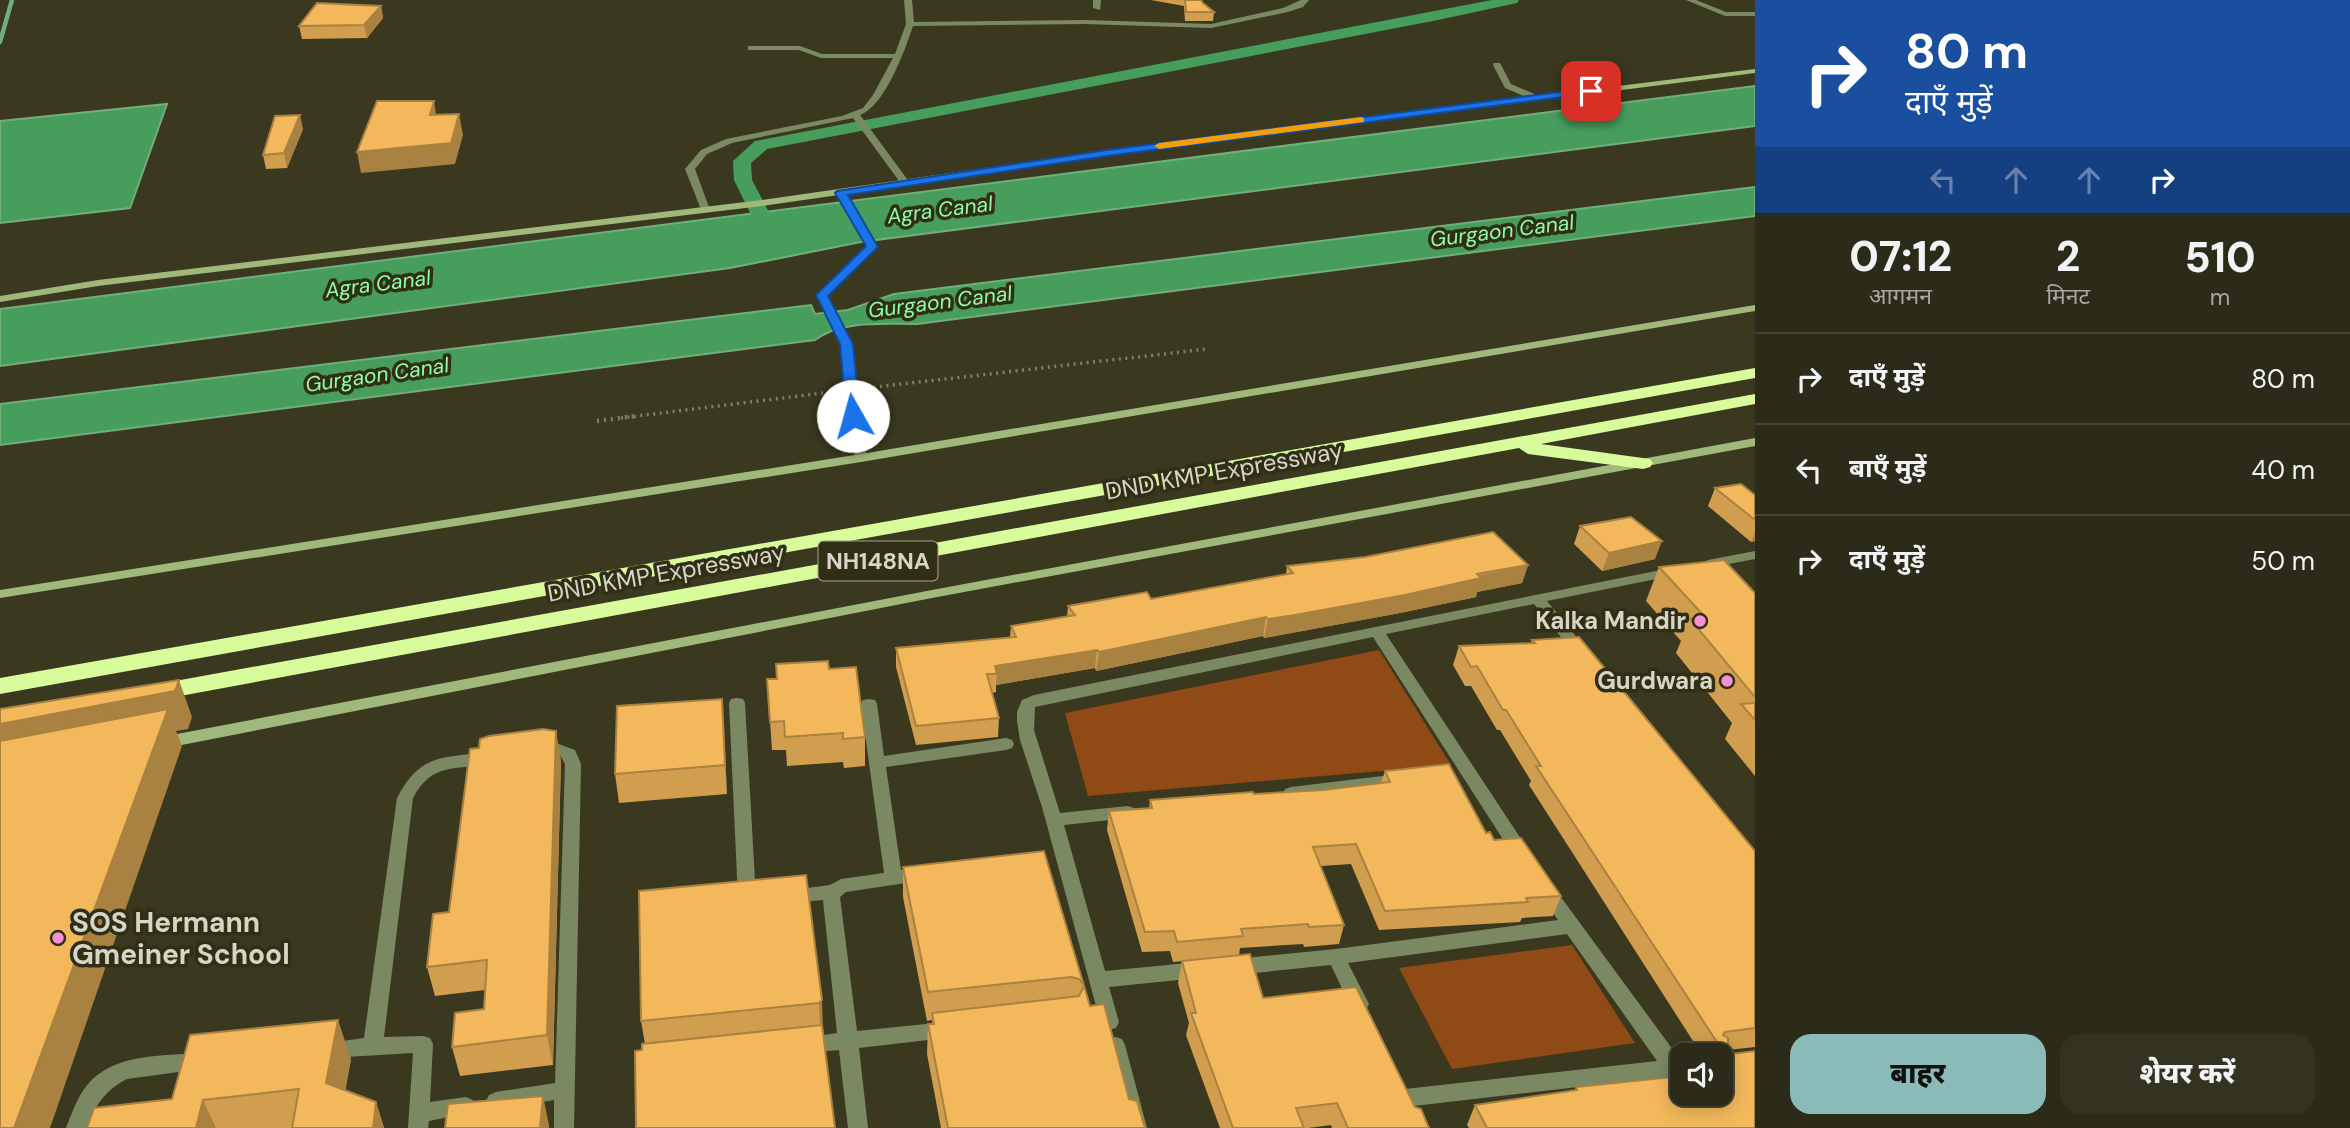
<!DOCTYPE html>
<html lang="hi">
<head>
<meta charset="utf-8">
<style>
	:root { --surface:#2c2a18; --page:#343221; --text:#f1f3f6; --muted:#a6a7a2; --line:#484637; --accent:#8bbbb9 }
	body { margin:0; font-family:"DM Sans","Noto Sans Devanagari",sans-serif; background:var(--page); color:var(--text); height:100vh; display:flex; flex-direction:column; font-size:26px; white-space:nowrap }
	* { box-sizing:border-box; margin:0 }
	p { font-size:23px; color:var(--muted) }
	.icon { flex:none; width:38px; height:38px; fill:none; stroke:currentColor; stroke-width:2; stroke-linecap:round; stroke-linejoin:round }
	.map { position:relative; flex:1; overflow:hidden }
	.sheet { display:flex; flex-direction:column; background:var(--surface); width:595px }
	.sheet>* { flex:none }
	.guide { background:#1a4fa0; color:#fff; overflow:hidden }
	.tools { position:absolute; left:1670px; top:1043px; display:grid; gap:14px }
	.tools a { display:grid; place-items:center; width:63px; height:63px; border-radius:14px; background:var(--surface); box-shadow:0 4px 18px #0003,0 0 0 2px var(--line); font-size:35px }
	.pin { position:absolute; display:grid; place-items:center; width:60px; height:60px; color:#fff; margin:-30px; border-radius:14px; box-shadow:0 4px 10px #0006 }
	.me { position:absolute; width:77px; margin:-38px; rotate:353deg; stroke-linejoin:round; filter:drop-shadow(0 0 5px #0008) }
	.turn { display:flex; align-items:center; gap:24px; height:147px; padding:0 35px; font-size:32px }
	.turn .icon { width:91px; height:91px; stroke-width:2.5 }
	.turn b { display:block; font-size:49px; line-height:60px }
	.lanes { display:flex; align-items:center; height:66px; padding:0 35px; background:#0003; justify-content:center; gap:35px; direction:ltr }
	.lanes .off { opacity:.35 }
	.eta { display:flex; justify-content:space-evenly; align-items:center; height:119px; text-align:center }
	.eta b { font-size:42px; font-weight:800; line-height:49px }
	.primary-button { display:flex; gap:14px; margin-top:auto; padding:14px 35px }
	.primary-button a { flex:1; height:80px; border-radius:21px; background:var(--accent); color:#111; font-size:28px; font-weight:800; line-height:80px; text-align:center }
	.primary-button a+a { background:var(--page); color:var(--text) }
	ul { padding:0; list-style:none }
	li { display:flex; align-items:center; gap:21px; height:91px; padding:0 35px; border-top:2px solid var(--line) }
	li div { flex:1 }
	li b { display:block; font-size:26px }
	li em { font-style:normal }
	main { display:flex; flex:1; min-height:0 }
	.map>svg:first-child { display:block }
	.green { fill:#8f4a15 }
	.water { fill:#479e5c; stroke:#72ae7c; stroke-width:2 }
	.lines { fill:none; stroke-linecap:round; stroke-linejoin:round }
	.stream { stroke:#72ae7c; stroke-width:4.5 }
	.canal { fill:#479e5c; fill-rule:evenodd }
	.path-far1 { stroke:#82806c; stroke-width:3.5; stroke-dasharray:2 4.5; stroke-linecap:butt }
	.path { stroke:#82806c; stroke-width:4.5; stroke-dasharray:2 5; stroke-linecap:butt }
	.street { fill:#7b8963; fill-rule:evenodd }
	.secondary { fill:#a0b87a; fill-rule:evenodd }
	.highway { fill:#d8fc9b; fill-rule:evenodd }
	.wall { fill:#d09e4e }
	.shaded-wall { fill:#a98140 }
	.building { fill:#f2b85b; stroke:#a98140; stroke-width:2 }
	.route { fill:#1a73e8; stroke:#114b97; stroke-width:2 }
	.slow { fill:#f59e0b }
	.poi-dot { fill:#f491d3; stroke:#312e16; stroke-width:2.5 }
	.labels { text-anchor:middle; stroke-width:7; stroke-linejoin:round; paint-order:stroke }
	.far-water-label { font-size:21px; font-style:italic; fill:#8dfea6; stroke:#312e16 }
	.shield { fill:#312e16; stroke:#a4a391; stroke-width:2 }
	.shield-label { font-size:23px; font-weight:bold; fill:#d6d5c6 }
	.street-label { font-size:24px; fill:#d6d5c6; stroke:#312e16 }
	.poi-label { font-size:24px; font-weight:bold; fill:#d6d5c6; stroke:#312e16; text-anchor:end }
	.near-poi-label { font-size:28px; font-weight:bold; fill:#d6d5c6; stroke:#312e16; text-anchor:start }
</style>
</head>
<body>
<main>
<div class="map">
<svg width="1755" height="1128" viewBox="0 0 1755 1128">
	<rect width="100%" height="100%" fill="#3b3820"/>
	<g class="green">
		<path d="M 1379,650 L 1451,765 L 1088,796 L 1065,713 Z"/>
		<path d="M 1572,945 L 1635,1043 L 1452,1069 L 1399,968 Z"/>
	</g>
	<g class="water">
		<path d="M 1755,86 L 1755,126 L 861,242 L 730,268 L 0,366 L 0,309 Z"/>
		<path d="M 167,104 L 130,208 L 0,223 L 0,121 Z"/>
		<path d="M 1755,187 L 1755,216 L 917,324 C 883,324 843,320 815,340 L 0,445 L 0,404 L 811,305 L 815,314 L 848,310 L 894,294 Z"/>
	</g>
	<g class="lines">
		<path class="stream" d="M 0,42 L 12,0"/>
		<path class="canal" d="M 1492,0 L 1519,0 L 1517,3 L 1438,20 L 767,149 L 751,163 L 752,180 L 779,231 L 776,235 L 762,235 L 759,231 L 734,180 L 733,161 L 755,141 L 761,140 Z"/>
		<g class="path-far1">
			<path d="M 867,388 L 1207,349"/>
			<path d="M 621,418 L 831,392"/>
		</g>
		<path class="path" d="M 597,421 L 635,416"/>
		<g class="street">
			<path d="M 904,0 L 912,0 L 914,22 L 1085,20 L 1211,24 L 1283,8 L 1301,0 L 1309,0 L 1303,7 L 1288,12 L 1211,28 L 1085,24 L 913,26 C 905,50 885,106 860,115 L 910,183 L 908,185 L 902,185 L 853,118 L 732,143 L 707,154 L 695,169 L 710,210 L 702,212 L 685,169 L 701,150 L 726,139 L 842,116 L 863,108 L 873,95 L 893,58 L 821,58 L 799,50 L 748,50 L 748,46 L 800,46 L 822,54 L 895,54 L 906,24 Z"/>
			<path d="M 1093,0 L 1101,0 L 1100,10 L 1093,8 Z"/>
			<path d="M 1686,0 L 1696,0 L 1726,12 L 1755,12 L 1755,16 L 1725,16 Z"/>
			<path d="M 1494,63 L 1500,63 L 1511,84 L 1539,96 L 1539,100 L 1533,100 L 1505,88 L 1493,65 Z"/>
			<path d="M 841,190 L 846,193 L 877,247 L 828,296 L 852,344 L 855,390 L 867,458 L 861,462 L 855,458 L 843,390 L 840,344 L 817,295 L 867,247 L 836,193 Z"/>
			<path d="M 1755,551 L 1755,559 L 1708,568 L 1701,564 L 1708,560 Z"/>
			<path d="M 1671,568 L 1678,572 L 1676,575 L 1547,601 L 1587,650 L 1579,655 L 1574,653 L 1534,604 L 1386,634 L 1527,848 L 1530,853 L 1527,858 L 1521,860 L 1515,858 L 1373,637 L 1035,707 L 1034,730 L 1060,813 L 1128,806 L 1134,808 L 1137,812 L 1134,816 L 1128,818 L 1064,825 L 1105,971 L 1198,962 L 1205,965 L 1207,970 L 1205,975 L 1198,978 L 1109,987 L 1119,1022 L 1116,1028 L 1109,1030 L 1102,1028 L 1042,807 L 1020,740 L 1017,721 L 1017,712 L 1022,700 L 1034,695 Z"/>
			<path d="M 737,698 L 743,699 L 745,703 L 756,899 L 753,904 L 747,906 L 741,904 L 738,899 L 729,703 L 731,699 Z"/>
			<path d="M 869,699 L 875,700 L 877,704 L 884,756 L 1006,738 L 1012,740 L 1014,744 L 1012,748 L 1006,750 L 886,767 L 901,870 L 919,867 L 925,869 L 928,874 L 925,879 L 919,881 L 846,892 L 840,897 L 857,1031 L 945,1022 L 952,1024 L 955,1030 L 952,1036 L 945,1038 L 859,1048 L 868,1128 L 848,1128 L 839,1050 L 805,1053 L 798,1051 L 795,1045 L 798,1039 L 837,1033 L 823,900 L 791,903 L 785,901 L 782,896 L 785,891 L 830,885 L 841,879 L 884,873 L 861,704 L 863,700 Z"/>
			<path d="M 556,743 L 575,750 L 581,764 L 574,1128 L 554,1128 L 554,1100 L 496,1110 L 489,1107 L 486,1101 L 489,1095 L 496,1092 L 555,1083 L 565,764 L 560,755 L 535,754 L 533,750 L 535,746 Z"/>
			<path d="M 486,752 L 492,754 L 494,758 L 492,762 C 458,772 433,760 413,798 L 384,1037 L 423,1036 L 430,1038 L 433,1044 L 430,1102 L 466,1097 L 473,1100 L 476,1106 L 473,1112 L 429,1121 L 428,1128 L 408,1128 L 413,1053 L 329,1058 L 322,1056 L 319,1050 L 322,1044 L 364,1038 L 397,798 C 420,754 441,758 486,752 Z"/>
			<path d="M 1399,774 L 1405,776 L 1407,780 L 1405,784 L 1399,786 L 1291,799 L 1285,797 L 1283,793 L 1285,789 L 1291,787 Z"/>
			<path d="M 1546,883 L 1552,885 L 1679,1058 L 1682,1059 L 1682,1075 L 1405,1107 L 1398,1104 L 1395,1098 L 1398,1092 L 1405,1089 L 1657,1061 L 1567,934 L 1348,963 L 1369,1004 L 1366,1010 L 1359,1012 L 1352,1010 L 1331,965 L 1235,975 L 1228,972 L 1226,967 L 1228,962 L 1235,959 L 1336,949 L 1558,920 L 1537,890 L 1540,885 Z"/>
			<path d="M 1115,1037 L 1122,1039 L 1125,1045 L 1147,1128 L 1127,1128 L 1105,1045 L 1108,1039 Z"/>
			<path d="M 201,1053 L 208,1056 L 211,1062 L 208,1068 L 127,1079 C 105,1090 95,1106 86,1128 L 66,1128 C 72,1113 77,1097 88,1084 C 114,1053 164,1056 201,1053 Z"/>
		</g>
		<g class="secondary">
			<path d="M 1755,69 L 1755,73 L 1153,150 L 762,206 L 98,286 L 0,302 L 0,296 L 98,280 L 762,200 L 1153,144 Z"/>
			<path d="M 1755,305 L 1755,311 L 861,462 L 0,598 L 0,590 L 861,454 Z"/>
			<path d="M 1755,438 L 1755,446 L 932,598 L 161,749 L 155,747 L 153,743 L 155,739 L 161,737 L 932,590 Z"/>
		</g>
		<g class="highway">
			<path d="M 1755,368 L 1755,378 L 0,694 L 0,678 Z"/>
			<path d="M 1755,394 L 1755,404 L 1541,444 L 1650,459 L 1653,463 L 1650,467 L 1643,469 L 1528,454 L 1519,448 L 153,701 L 145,699 L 141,693 L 145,687 L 153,685 Z"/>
		</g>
	</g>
	<g class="wall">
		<path d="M 1151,0 L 1201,0 L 1203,3 L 1214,12 L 1213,21 L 1185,21 L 1184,6 Z"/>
		<path d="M 381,6 L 383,18 L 367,38 L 302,39 L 299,26 Z"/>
		<path d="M 303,129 L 287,168 L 266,169 L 263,155 Z"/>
		<path d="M 1715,488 L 1755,495 L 1755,541 L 1751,542 L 1708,506 Z"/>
		<path d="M 1580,526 L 1655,559 L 1602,571 L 1574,544 Z"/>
		<path d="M 1528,565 L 1522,583 L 1477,592 L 1476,597 L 1400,613 L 1291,633 L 1264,638 L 1263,636 L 1096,671 L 1095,668 L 996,685 L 996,692 L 992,693 L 999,718 L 998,737 L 916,745 L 896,667 L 896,648 L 1010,637 L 1011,626 L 1067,617 L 1068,606 L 1151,599 L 1286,574 L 1287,566 Z"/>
		<path d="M 1659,567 L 1755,593 L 1755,776 L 1725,739 L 1732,723 L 1676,653 L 1681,641 L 1646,601 Z"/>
		<path d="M 1532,640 L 1755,851 L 1755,1047 L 1728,1050 L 1755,1128 L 1469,1128 L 1467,1125 L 1475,1105 L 1575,1091 L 1576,1087 L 1678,1076 L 1682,1068 L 1682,1094 L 1720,1094 L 1720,1055 L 1702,1055 L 1529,785 L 1531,781 L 1500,730 L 1497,730 L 1471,686 L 1465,686 L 1453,665 L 1459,646 L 1531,643 Z"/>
		<path d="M 829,669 L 865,737 L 865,766 L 844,768 L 843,762 L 787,766 L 786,750 L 772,750 L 767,679 L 776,679 Z"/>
		<path d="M 722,699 L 727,794 L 619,803 L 615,774 Z"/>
		<path d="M 479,748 L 561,760 L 553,1065 L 460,1076 L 452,1047 L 484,1009 L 485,990 L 435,996 L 427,967 L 449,912 Z"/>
		<path d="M 1385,771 L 1486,833 L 1561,896 L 1553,916 L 1522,918 L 1520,922 L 1379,930 L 1351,864 L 1321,866 L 1344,925 L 1339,944 L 1304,947 L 1303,944 L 1240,948 L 1239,955 L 1263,998 L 1415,1107 L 1429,1128 L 1332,1128 L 1331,1125 L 1308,1128 L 1220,1128 L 1186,1035 L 1189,1023 L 1178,983 L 1182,961 L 1173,962 L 1170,951 L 1142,952 L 1107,830 L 1109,811 L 1149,809 L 1150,800 L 1323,790 L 1381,783 Z"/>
		<path d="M 1044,851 L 1090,1006 L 1129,1099 L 1145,1128 L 941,1128 L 927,1054 L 928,1024 L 932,1024 L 932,1020 L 927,1021 L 903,897 L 903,867 Z"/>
		<path d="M 806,875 L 822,1030 L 642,1050 L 645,1044 L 641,1021 Z"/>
		<path d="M 351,1059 L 345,1091 L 376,1102 L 384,1128 L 87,1128 L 172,1099 Z"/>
	</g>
	<g class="shaded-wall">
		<path d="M 381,6 L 383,18 L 367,38 L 364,25 Z"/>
		<path d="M 434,101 L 437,121 L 430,115 Z"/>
		<path d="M 459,114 L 463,135 L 455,164 L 361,173 L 357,152 Z"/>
		<path d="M 300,115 L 303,129 L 287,168 L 284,153 Z"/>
		<path d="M 1755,532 L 1755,541 L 1751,542 Z"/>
		<path d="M 1662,541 L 1655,559 L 1602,571 L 1609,553 Z"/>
		<path d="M 1528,565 L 1522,583 L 1477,592 L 1476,597 L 1400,613 L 1264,638 L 1268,619 Z"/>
		<path d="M 1266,617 L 1263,636 L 1096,671 L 1099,652 Z"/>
		<path d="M 1097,650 L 1095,668 L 996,685 L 997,674 L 995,666 Z"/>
		<path d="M 179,680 L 192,717 L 188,729 L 176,731 L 182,746 L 50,1128 L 14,1128 L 0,764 L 0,724 Z"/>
		<path d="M 722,699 L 724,727 L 727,794 L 725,765 Z"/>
		<path d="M 556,731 L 561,760 L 553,1065 L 547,1035 Z"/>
		<path d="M 822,1000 L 823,1030 L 820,1032 L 819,1003 Z"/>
		<path d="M 338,1020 L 351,1059 L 340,1122 L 326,1083 Z"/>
		<path d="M 543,1096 L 549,1125 L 549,1128 L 540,1128 Z"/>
		<path d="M 203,1100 L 216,1128 L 196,1128 Z"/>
		<path d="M 376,1102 L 384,1128 L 373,1128 Z"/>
	</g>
	<g class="building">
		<path d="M 1185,0 L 1201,0 L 1203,3 L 1214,12 L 1186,12 Z"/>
		<path d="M 317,3 L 381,6 L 364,25 L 299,26 Z"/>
		<path d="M 377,101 L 434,101 L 430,115 L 459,114 L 451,143 L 357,152 Z"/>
		<path d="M 300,115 L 284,153 L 263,155 L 275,116 Z"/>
		<path d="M 1741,484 L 1755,495 L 1755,520 L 1715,488 Z"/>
		<path d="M 1631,517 L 1662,541 L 1609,553 L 1580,526 Z"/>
		<path d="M 1493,532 L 1528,565 L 1477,574 L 1481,578 L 1405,595 L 1295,615 L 1268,619 L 1266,617 L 1099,652 L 1097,650 L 995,666 L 997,674 L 987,674 L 999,718 L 916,726 L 896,648 L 1016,637 L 1011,626 L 1075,615 L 1068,606 L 1147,592 L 1151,599 L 1293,573 L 1287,566 L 1365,557 Z"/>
		<path d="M 1724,560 L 1755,593 L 1755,697 L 1690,619 L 1705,617 L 1659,567 Z"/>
		<path d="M 1579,637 L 1755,851 L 1755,1028 L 1725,1032 L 1723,1035 L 1728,1038 L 1728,1051 L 1731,1054 L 1755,1051 L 1755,1128 L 1487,1128 L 1475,1105 L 1577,1090 L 1576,1087 L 1682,1076 L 1682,1094 L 1720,1094 L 1720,1063 L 1730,1062 L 1536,766 L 1541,766 L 1506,710 L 1503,710 L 1477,666 L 1471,667 L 1459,646 L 1535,643 L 1532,640 Z"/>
		<path d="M 828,661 L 829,669 L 856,667 L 865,737 L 843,739 L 843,733 L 785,737 L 784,721 L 770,722 L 767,679 L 777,679 L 776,664 Z"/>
		<path d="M 179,680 L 175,691 L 0,724 L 0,709 Z"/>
		<path d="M 722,699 L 725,765 L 615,774 L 617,706 Z"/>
		<path d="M 1755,703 L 1755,720 L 1741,704 Z"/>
		<path d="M 168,709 L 14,1128 L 0,1128 L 0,741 Z"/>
		<path d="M 543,729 L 556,731 L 547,1035 L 452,1047 L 455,1013 L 484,1009 L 487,960 L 427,967 L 433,914 L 449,912 L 470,749 L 479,748 L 480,739 L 489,736 Z"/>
		<path d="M 1449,764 L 1486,833 L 1490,832 L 1494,840 L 1521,838 L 1561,896 L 1526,898 L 1528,902 L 1385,911 L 1356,844 L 1313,847 L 1344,925 L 1309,927 L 1308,924 L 1241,929 L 1243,936 L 1177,942 L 1174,931 L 1145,932 L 1109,811 L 1152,808 L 1150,800 L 1253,792 L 1254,794 L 1323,790 L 1390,782 L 1385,771 Z"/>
		<path d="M 1044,851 L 1090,1006 L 1104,1004 L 1129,1099 L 1137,1101 L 1145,1128 L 948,1128 L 928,1024 L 934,1024 L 932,1013 L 1079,996 L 1084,986 L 1079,979 L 1071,977 L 928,992 L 903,867 Z"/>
		<path d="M 806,875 L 822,1000 L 819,1003 L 641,1021 L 639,891 Z"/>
		<path d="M 1250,954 L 1263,998 L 1356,987 L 1415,1107 L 1421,1109 L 1429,1128 L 1348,1128 L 1337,1103 L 1296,1108 L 1304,1128 L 1233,1128 L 1191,1013 L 1196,1013 L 1182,961 Z"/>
		<path d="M 338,1020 L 326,1083 L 376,1102 L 373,1128 L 292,1128 L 299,1089 L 203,1100 L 196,1128 L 87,1128 L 94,1108 L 172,1099 L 190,1035 Z"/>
		<path d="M 822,1025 L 835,1128 L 636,1128 L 635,1051 L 642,1050 L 642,1044 Z"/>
		<path d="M 543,1096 L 540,1128 L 445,1128 L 448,1104 Z"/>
	</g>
	<path class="route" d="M 1591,88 L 1595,91 L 1594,93 L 1107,156 L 848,195 L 878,247 L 828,296 L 853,344 L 860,416 L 853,420 L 846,416 L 840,344 L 816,295 L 866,246 L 835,193 L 837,191 L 1107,150 Z"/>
	<path class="slow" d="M 1361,117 L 1364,118 L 1364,122 L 1159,149 L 1154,146 L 1159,143 Z"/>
	<g class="poi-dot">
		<circle cx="1700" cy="621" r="7"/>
		<circle cx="1727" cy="681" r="7"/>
		<circle cx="58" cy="938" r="7"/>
	</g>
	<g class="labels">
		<g class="far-water-label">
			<text transform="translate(940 210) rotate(-7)" y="7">Agra Canal</text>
			<text transform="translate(1502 231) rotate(-7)" y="7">Gurgaon Canal</text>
			<text transform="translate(378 284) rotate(-7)" y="7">Agra Canal</text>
			<text transform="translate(940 302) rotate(-7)" y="7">Gurgaon Canal</text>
			<text transform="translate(377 375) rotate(-8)" y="7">Gurgaon Canal</text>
		</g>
		<rect class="shield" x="818.5" y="541.5" width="119" height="39" rx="5"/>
		<g class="shield-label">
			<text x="878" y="569">NH148NA</text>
		</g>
		<g class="street-label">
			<text transform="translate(1224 471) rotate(-10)" y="8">DND KMP Expressway</text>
			<text transform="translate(666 573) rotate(-10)" y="8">DND KMP Expressway</text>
		</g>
		<g class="poi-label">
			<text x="1686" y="629">Kalka Mandir</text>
			<text x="1713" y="689">Gurdwara</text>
		</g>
		<g class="near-poi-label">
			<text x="72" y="932">SOS Hermann<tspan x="72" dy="32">Gmeiner School</tspan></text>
		</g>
	</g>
</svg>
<div class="tools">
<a><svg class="icon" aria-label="sound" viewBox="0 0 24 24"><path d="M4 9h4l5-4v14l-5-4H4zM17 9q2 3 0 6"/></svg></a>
</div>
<div class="pin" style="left:1591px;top:91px;background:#d93025"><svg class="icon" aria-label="arrive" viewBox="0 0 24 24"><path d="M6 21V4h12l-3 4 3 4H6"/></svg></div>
<svg class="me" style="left:853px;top:416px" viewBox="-20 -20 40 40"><circle r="19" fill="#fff"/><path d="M0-13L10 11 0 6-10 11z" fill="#1a73e8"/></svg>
</div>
<section class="sheet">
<div class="guide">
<div class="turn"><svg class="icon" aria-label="right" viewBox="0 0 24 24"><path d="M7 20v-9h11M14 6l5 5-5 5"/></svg><div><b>80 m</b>दाएँ मुड़ें</div></div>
<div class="lanes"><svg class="icon off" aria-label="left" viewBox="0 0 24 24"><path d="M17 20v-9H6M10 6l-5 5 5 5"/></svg><svg class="icon off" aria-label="ahead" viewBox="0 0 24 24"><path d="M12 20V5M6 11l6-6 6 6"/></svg><svg class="icon off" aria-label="ahead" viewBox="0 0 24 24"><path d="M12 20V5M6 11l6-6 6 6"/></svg><svg class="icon" aria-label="right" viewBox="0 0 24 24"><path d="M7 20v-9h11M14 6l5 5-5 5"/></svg></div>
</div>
<div class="eta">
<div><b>07:12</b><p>आगमन</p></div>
<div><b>2</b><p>मिनट</p></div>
<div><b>510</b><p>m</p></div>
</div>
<ul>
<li><svg class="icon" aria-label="right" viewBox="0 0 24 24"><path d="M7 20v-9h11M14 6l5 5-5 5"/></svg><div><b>दाएँ मुड़ें</b></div><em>80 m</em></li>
<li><svg class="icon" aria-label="left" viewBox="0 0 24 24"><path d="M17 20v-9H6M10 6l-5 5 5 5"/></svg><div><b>बाएँ मुड़ें</b></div><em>40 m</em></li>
<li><svg class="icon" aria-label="right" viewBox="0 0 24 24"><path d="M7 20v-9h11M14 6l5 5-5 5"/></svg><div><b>दाएँ मुड़ें</b></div><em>50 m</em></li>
</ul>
<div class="primary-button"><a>बाहर</a><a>शेयर करें</a></div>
</section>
</main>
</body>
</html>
